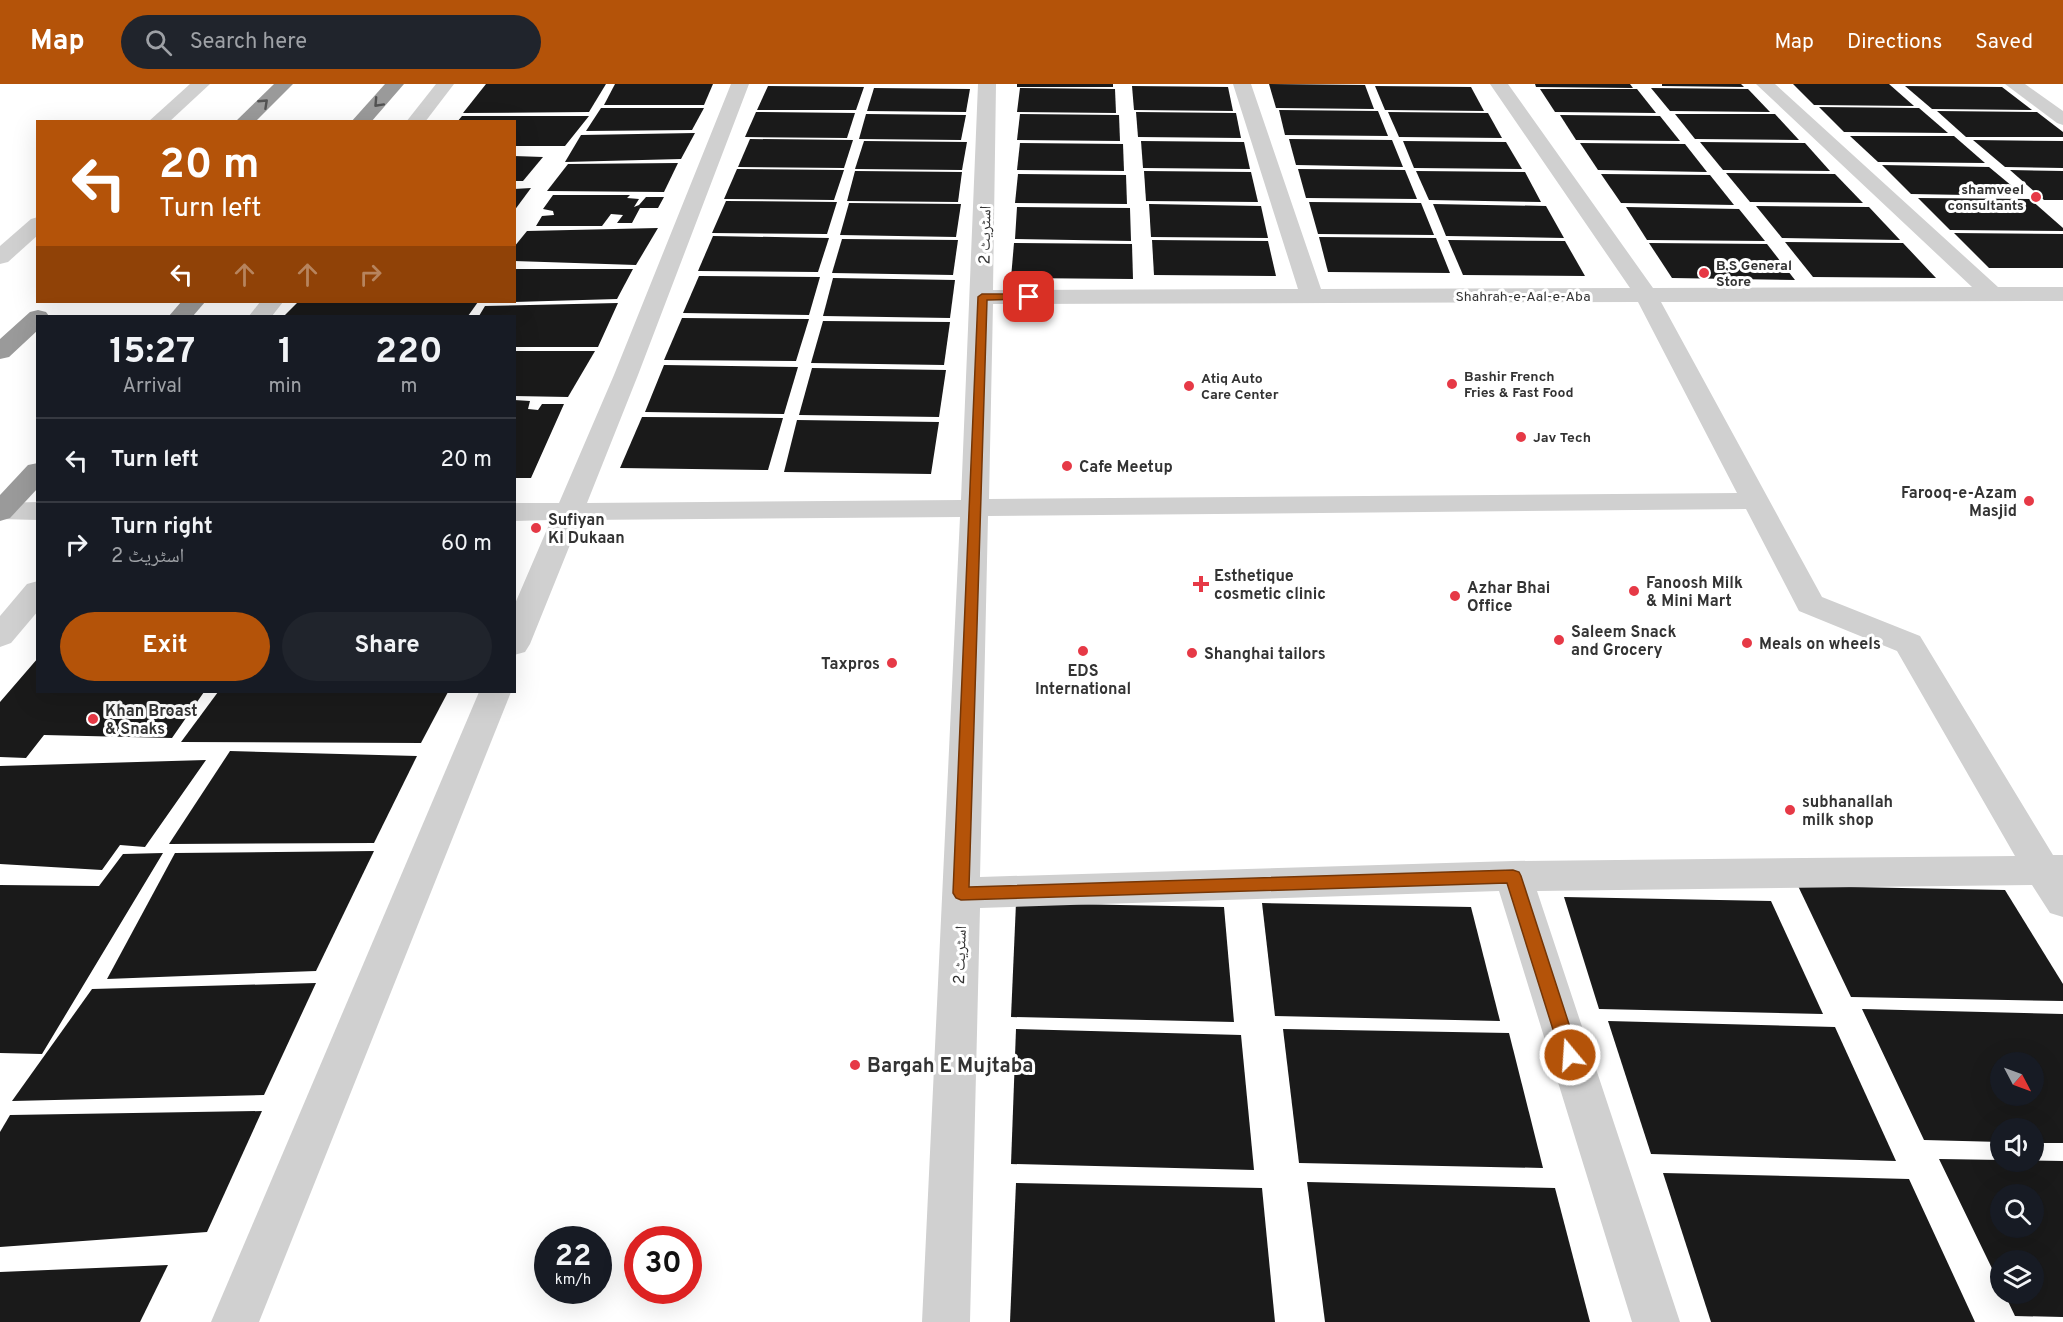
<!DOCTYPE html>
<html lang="en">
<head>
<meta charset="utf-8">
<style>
	:root { --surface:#171b24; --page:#20242c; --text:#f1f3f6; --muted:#9ea1a6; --line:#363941; --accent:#b45309 }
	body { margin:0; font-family:Overpass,"Noto Naskh Arabic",sans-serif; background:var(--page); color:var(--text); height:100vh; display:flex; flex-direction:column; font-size:22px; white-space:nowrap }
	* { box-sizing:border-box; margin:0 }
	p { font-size:20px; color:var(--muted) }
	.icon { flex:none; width:33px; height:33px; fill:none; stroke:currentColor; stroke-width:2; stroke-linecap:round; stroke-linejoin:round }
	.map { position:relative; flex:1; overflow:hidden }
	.side { position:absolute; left:36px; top:231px; width:480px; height:378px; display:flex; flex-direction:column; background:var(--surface); border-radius:0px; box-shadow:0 6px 24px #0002 }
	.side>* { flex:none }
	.banner { position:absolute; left:36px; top:36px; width:480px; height:183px; border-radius:0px; box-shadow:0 6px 24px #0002; background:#b45309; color:#fff; overflow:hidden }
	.needle { width:39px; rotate:131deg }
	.tools { position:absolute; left:1990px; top:968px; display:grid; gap:12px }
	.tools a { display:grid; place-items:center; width:54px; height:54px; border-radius:50%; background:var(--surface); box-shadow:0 6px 24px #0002; font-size:30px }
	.speed { position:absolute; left:534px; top:1142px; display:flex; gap:12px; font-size:30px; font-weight:700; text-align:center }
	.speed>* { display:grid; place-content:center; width:78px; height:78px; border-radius:50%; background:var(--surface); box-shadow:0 6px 24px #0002; line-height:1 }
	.speed small { font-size:15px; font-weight:400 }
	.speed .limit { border:9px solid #d22; background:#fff; color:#111 }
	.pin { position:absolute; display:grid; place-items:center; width:51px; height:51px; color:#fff; margin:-26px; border-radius:12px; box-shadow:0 3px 9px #0006 }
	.me { position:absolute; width:66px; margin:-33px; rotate:342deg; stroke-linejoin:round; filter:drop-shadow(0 0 4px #0008) }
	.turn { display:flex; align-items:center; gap:21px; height:126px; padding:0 24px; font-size:27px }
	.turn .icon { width:78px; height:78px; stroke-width:2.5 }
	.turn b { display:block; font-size:42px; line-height:51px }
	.lanes { display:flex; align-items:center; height:57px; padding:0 24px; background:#0003; justify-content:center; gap:30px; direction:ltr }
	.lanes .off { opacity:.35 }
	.eta { display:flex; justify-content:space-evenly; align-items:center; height:102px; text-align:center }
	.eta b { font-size:36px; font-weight:700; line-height:42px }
	.button { display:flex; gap:12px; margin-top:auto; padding:12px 24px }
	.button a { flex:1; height:69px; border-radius:36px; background:var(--accent); color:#fff; font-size:24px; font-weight:700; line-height:69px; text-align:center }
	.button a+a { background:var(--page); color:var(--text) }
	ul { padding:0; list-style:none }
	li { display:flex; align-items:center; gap:18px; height:84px; padding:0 24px; border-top:2px solid var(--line) }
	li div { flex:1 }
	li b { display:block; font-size:22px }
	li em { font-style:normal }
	header { display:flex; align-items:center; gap:36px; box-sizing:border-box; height:84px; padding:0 30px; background:var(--accent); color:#fff }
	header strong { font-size:28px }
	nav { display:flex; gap:33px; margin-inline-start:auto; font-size:21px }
	.search { width:420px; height:54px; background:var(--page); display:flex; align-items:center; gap:15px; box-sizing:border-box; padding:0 21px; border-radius:33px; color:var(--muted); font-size:22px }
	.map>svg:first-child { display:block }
	.building { fill:#1a1a1a; fill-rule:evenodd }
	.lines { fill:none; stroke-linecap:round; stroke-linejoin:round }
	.minor { fill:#d0d0d0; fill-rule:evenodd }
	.highway { fill:#9a9a9a; fill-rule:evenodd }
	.oneway { stroke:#525252 }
	.route { fill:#b45309; stroke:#753606; stroke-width:1.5 }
	.poi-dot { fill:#e63946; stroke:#fff; stroke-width:2 }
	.labels { text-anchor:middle; stroke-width:6; stroke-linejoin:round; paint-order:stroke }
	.far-poi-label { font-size:14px; font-weight:bold; fill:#333; stroke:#fff; text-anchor:start }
	.far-street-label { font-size:14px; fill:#333; stroke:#fff }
	.street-label { font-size:16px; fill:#333; stroke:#fff }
	.poi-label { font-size:16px; font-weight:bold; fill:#333; stroke:#fff; text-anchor:start }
	.near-poi-label { font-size:20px; font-weight:bold; fill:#333; stroke:#fff; text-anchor:start }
</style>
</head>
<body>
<header>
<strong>Map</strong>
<div class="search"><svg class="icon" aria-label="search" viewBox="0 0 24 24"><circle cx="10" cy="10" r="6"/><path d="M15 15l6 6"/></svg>Search here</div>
<nav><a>Map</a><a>Directions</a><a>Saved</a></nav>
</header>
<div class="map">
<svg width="2063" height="1238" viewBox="0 0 2063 1238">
	<rect width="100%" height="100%" fill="#fff"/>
	<g class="building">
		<path d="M 486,0 L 606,0 L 589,28 L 463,29 Z"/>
		<path d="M 615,0 L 713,0 L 704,21 L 604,21 Z"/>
		<rect x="1017" y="0" width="96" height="3"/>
		<path d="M 1269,0 L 1365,1 L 1374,25 L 1276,24 Z"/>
		<path d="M 1535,0 L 1630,0 L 1633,4 L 1536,3 Z"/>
		<path d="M 1662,0 L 1741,0 L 1744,3 L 1662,2 Z"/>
		<path d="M 1793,0 L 1889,0 L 1914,22 L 1814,21 Z"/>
		<path d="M 768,2 L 864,3 L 856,26 L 757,26 Z"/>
		<path d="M 1132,2 L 1228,3 L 1233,27 L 1134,26 Z"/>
		<path d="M 1375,2 L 1471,3 L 1484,27 L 1385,26 Z"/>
		<path d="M 1905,2 L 2002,3 L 2032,26 L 1932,25 Z"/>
		<path d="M 874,4 L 970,5 L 966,28 L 867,27 Z"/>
		<path d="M 1020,4 L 1115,5 L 1116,29 L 1017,28 Z"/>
		<path d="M 1651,4 L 1748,5 L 1770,28 L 1670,27 Z"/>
		<path d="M 1540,5 L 1637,5 L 1656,29 L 1555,28 Z"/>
		<path d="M 1819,23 L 1919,24 L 1948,49 L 1844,48 Z"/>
		<path d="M 601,24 L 704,24 L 692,46 L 586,47 Z"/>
		<path d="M 1279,26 L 1378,27 L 1388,52 L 1285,51 Z"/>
		<path d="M 1937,27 L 2037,28 L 2063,48 L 2063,53 L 1966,53 Z"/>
		<path d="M 756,28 L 855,29 L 847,54 L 745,53 Z"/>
		<path d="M 1136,28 L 1236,29 L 1241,54 L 1138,53 Z"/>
		<path d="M 1388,28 L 1488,29 L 1502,54 L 1399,53 Z"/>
		<path d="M 866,30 L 966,31 L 961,56 L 859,55 Z"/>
		<path d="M 1020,30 L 1119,31 L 1120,57 L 1017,56 Z"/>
		<path d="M 1675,30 L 1775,30 L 1799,56 L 1695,55 Z"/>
		<path d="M 1560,31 L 1660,32 L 1680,57 L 1576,56 Z"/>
		<path d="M 462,32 L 589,32 L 565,62 L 514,62 L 514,38 L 457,38 Z"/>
		<path d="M 695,49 L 681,75 L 565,78 L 581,51 Z"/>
		<path d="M 1850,52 L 1954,52 L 1985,79 L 1878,78 Z"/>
		<path d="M 750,55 L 853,56 L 844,84 L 738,83 Z"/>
		<path d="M 1289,55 L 1392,56 L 1403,83 L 1296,81 Z"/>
		<path d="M 1973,56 L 2063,57 L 2063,84 L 2005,83 Z"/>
		<path d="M 864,57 L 967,58 L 962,86 L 855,85 Z"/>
		<path d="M 1141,57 L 1244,58 L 1250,85 L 1143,84 Z"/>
		<path d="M 1403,57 L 1506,58 L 1522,85 L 1414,84 Z"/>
		<path d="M 1700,58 L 1805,59 L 1830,87 L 1723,86 Z"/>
		<path d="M 1020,59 L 1123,60 L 1124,87 L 1017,86 Z"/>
		<path d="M 1580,59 L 1685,60 L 1707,88 L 1598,86 Z"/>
		<path d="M 514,72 L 543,73 L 523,97 L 514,97 Z"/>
		<path d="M 678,79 L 664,108 L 547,107 L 568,80 Z"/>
		<path d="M 1882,81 L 1989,83 L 2024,112 L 1911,110 Z"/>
		<path d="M 737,85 L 844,86 L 834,116 L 724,115 Z"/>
		<path d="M 1298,85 L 1405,86 L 1417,115 L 1306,114 Z"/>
		<path d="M 2010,86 L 2063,87 L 2063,116 L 2044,116 Z"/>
		<path d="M 855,87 L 962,88 L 958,118 L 847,117 Z"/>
		<path d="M 1144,87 L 1251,88 L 1258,118 L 1146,117 Z"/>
		<path d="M 1416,87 L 1525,88 L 1541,118 L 1429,116 Z"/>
		<path d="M 1726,89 L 1835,90 L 1863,119 L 1750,118 Z"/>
		<path d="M 1018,90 L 1126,91 L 1127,120 L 1015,119 Z"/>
		<path d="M 1601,90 L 1710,91 L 1734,121 L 1621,119 Z"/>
		<path d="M 531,104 L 514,127 L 514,105 Z"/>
		<path d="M 553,111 L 630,111 L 627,114 L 639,115 L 634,123 L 639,121 L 646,113 L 664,113 L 658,124 L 640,124 L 632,139 L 617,139 L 623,131 L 611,130 L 602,142 L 536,142 L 542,132 L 554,131 L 553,127 L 543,125 Z"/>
		<path d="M 1918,114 L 2030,115 L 2063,144 L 2063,147 L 1950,146 Z"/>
		<path d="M 726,117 L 837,118 L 827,150 L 712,149 Z"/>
		<path d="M 1309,118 L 1421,119 L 1434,151 L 1318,150 Z"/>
		<path d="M 849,119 L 961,120 L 956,153 L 840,151 Z"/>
		<path d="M 1149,120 L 1261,122 L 1268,154 L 1151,153 Z"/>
		<path d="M 1433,120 L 1546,122 L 1564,154 L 1446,152 Z"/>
		<path d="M 1756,122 L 1869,123 L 1900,156 L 1782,154 Z"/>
		<path d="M 1017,123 L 1130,124 L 1131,157 L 1015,155 Z"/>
		<path d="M 1626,123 L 1739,125 L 1765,157 L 1647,156 Z"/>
		<path d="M 658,144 L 636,181 L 514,177 L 514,163 L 527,147 Z"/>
		<path d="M 1954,149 L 2063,150 L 2063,184 L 1989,184 Z"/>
		<path d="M 713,152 L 829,154 L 818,188 L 698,187 Z"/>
		<path d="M 1319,153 L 1436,154 L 1450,189 L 1328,188 Z"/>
		<path d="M 842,155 L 958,156 L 953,191 L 832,189 Z"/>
		<path d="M 1152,156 L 1268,157 L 1276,192 L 1154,191 Z"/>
		<path d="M 1448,156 L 1565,157 L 1585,192 L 1463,191 Z"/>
		<path d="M 1785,158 L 1903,159 L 1936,194 L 1813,193 Z"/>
		<path d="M 1014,159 L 1132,160 L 1133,195 L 1011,194 Z"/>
		<path d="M 1649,159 L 1767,160 L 1795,196 L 1672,194 Z"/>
		<path d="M 514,185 L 633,185 L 617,215 L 514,218 Z"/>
		<path d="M 699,192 L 820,193 L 809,231 L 683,229 Z"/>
		<path d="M 833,194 L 955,196 L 950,234 L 823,232 Z"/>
		<path d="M 298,218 L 478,218 L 468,232 L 284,232 Z"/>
		<path d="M 618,219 L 598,263 L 514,263 L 514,232 L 479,232 L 485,222 Z"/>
		<path d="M 682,234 L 809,235 L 796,277 L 664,276 Z"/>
		<path d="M 823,237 L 950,238 L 944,281 L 811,279 Z"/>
		<path d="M 514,267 L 595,267 L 568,313 L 514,312 Z"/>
		<path d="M 664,281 L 798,283 L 784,330 L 645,328 Z"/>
		<path d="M 812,284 L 946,286 L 939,333 L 799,331 Z"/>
		<path d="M 514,316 L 530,317 L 528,325 L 538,326 L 542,320 L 564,320 L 531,394 L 514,394 Z"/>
		<path d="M 642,333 L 783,334 L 768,386 L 620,384 Z"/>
		<path d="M 797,336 L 939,338 L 931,390 L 784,388 Z"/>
		<path d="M 38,574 L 38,608 L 204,608 L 172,654 L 44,651 L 26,674 L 0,673 L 0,618 Z"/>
		<path d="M 218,608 L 448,608 L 421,659 L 181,658 Z"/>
		<path d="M 230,667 L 417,672 L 374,759 L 169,760 Z"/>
		<path d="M 206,676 L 145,763 L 120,761 L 102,786 L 0,780 L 0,682 Z"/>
		<path d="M 374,767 L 316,887 L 107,895 L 175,769 Z"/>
		<path d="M 163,769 L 42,970 L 0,969 L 0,801 L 99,802 L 123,770 Z"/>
		<path d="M 1798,802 L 2005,806 L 2063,900 L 2063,917 L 1851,913 Z"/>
		<path d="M 1564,813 L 1771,817 L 1823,930 L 1599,925 Z"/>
		<path d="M 1016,819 L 1224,823 L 1234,938 L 1011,933 Z"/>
		<path d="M 1262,819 L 1471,823 L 1500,937 L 1275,932 Z"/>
		<path d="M 316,899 L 264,1011 L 12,1017 L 92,905 Z"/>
		<path d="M 1862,925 L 2063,930 L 2063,1059 L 2034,1059 L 2034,1044 L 2001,1044 L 2001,1058 L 1924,1056 ZM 2001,978 L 2034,978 L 2034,1011 L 2001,1011 Z"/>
		<path d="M 1608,937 L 1835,943 L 1896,1077 L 1651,1070 Z"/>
		<path d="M 1016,945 L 1241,951 L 1254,1086 L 1011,1080 Z"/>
		<path d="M 1283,945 L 1509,949 L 1543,1084 L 1299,1079 Z"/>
		<path d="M 262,1027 L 207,1148 L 0,1163 L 0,1048 L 10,1031 Z"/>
		<path d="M 1939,1075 L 2063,1077 L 2063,1233 L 2015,1232 L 2004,1209 L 2034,1209 L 2034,1176 L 2001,1176 L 2001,1203 ZM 2001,1110 L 2034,1110 L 2034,1143 L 2001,1143 Z"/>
		<path d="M 1663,1089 L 1909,1095 L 1975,1238 L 1711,1238 Z"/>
		<path d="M 1307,1098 L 1555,1104 L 1590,1238 L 1325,1238 Z"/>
		<path d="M 1016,1099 L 1262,1104 L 1275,1238 L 1010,1238 Z"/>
		<path d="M 168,1181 L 140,1238 L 0,1238 L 0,1188 Z"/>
	</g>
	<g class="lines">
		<g class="minor">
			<path d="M 190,0 L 210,0 L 169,38 L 148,38 Z"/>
			<path d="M 436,0 L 454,0 L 425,38 L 406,38 Z"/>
			<path d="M 731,0 L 749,0 L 638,291 L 587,419 L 961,416 L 978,0 L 996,0 L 993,206 L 1298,205 L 1233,0 L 1251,0 L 1321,205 L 1630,204 L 1490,0 L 1508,0 L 1653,204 L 1972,203 L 1756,0 L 1775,0 L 1998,203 L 2063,203 L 2063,217 L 1661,218 L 1822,513 L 1920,552 L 2053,771 L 2063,771 L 2063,833 L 2050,829 L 2032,801 L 1537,807 L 1680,1238 L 1632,1238 L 1499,807 L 980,824 L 970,1238 L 922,1238 L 960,433 L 580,436 L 530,560 L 525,568 L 514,571 L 514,522 L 551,436 L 514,437 L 514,419 L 559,419 L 614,291 ZM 1638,218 L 1737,409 L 989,415 L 993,220 ZM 1746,425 L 1799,527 L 1897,567 L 2015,772 L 1513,777 L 980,793 L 988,432 Z"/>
			<path d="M 2005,0 L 2025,0 L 2063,27 L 2063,41 L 2057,39 Z"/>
			<path d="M 38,133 L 38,151 L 8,178 L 0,180 L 0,162 L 31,135 Z"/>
			<path d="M 260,218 L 283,218 L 272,232 L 249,232 Z"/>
			<path d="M 38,418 L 38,436 L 0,435 L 0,419 Z"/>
			<path d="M 38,497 L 38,527 L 11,559 L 0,563 L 0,532 L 27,500 Z"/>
			<path d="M 479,608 L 511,608 L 259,1238 L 211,1238 Z"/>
		</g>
		<g class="highway">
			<path d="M 274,0 L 293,0 L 255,38 L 235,38 Z"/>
			<path d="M 385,0 L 404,0 L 371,38 L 351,38 Z"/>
			<path d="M 181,218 L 205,218 L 193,232 L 169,232 Z"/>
			<path d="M 38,226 L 46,228 L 49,232 L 38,232 L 38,246 L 9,273 L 0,275 L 0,255 L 30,228 Z"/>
			<path d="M 38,379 L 38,404 L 10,434 L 0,437 L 0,411 L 28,381 Z"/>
		</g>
	</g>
	<defs><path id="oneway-chevron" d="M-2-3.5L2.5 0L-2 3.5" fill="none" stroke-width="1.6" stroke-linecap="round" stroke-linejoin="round" transform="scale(1.5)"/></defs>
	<g class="oneway">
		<use href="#oneway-chevron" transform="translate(264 19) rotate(-43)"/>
		<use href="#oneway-chevron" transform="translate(378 19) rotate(133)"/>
	</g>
	<path class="route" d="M 1029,210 L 1033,211 L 1033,215 L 987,216 L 969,803 L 1513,786 L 1519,788 L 1521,792 L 1579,971 L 1576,976 L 1570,978 L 1564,976 L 1561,971 L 1507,799 L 961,816 L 956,814 L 953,809 L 978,213 L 982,210 Z"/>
	<g class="poi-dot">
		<circle cx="2036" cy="113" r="6"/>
		<circle cx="1704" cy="189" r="6"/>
		<circle cx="1452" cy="300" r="6"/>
		<circle cx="1189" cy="302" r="6"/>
		<circle cx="1521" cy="353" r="6"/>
		<circle cx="1067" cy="382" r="6"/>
		<circle cx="2029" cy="417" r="6"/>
		<circle cx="536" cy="444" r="6"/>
		<path d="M1198 491h6v6h6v6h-6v6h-6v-6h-6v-6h6z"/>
		<circle cx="1634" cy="507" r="6"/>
		<circle cx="1455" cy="512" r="6"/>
		<circle cx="1559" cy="556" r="6"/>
		<circle cx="1747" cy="559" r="6"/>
		<circle cx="1083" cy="567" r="6"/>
		<circle cx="1192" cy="569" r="6"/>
		<circle cx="892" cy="579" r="6"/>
		<circle cx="93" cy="635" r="6"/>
		<circle cx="1790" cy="726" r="6"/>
		<circle cx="855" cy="981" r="6"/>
	</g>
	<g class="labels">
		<g class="far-poi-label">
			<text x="2024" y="110" text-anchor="end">shamveel<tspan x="2024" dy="16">consultants</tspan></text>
			<text x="1716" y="186">B.S General<tspan x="1716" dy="16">Store</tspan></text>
			<text x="1464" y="297">Bashir French<tspan x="1464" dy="16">Fries &amp; Fast Food</tspan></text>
			<text x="1201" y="299">Atiq Auto<tspan x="1201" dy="16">Care Center</tspan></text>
			<text x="1533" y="358">Jav Tech</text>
		</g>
		<g class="far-street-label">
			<text x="1523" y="217">Shahrah-e-Aal-e-Aba</text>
		</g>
		<g class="street-label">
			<text transform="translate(984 151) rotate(-89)" y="6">اسٹریٹ 2</text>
			<text transform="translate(959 871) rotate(-88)" y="6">اسٹریٹ 2</text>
		</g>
		<g class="poi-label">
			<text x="1079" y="388">Cafe Meetup</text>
			<text x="2017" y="414" text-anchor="end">Farooq-e-Azam<tspan x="2017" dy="18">Masjid</tspan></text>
			<text x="548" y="441">Sufiyan<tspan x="548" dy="18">Ki Dukaan</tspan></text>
			<text x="1214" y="497">Esthetique<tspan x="1214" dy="18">cosmetic clinic</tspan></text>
			<text x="1646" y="504">Fanoosh Milk<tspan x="1646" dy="18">&amp; Mini Mart</tspan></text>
			<text x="1467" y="509">Azhar Bhai<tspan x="1467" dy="18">Office</tspan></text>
			<text x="1571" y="553">Saleem Snack<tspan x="1571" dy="18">and Grocery</tspan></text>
			<text x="1759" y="565">Meals on wheels</text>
			<text x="1204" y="575">Shanghai tailors</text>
			<text x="880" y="585" text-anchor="end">Taxpros</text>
			<text x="1083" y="592" text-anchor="middle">EDS<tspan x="1083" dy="18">International</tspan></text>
			<text x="105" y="632">Khan Broast<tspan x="105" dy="18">&amp; Snaks</tspan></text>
			<text x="1802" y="723">subhanallah<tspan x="1802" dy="18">milk shop</tspan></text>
		</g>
		<g class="near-poi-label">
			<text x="867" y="988">Bargah E Mujtaba</text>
		</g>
	</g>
</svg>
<div class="tools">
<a><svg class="needle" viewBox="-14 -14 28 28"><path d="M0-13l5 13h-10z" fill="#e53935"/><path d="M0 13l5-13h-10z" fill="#9ea1a6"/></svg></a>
<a><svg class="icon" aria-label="sound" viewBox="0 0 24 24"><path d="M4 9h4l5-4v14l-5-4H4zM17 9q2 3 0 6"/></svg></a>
<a><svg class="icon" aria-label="search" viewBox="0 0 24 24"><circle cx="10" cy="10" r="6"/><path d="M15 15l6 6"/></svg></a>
<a><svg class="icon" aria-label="layers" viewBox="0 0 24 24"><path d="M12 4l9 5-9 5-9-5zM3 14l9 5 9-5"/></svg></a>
</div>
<div class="speed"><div>22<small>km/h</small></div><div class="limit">30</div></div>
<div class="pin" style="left:1029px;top:213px;background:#d93025"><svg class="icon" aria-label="arrive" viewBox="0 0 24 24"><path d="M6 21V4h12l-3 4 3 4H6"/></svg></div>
<svg class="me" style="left:1570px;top:971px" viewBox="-20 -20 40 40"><circle r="17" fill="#b45309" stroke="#fff" stroke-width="3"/><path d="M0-11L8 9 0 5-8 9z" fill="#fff"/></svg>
<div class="banner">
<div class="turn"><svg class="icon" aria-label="left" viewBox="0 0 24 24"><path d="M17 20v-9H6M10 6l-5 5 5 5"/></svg><div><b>20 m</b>Turn left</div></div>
<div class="lanes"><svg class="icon" aria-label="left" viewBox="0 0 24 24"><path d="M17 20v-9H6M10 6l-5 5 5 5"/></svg><svg class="icon off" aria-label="ahead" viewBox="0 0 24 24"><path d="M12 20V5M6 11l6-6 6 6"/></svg><svg class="icon off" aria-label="ahead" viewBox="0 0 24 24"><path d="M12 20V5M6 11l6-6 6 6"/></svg><svg class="icon off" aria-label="right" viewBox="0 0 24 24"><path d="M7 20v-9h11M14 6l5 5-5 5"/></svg></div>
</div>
<section class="side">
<div class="eta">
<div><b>15:27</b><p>Arrival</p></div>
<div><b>1</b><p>min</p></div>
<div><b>220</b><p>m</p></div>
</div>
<ul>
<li><svg class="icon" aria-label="left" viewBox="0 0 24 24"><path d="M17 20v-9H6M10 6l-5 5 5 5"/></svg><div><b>Turn left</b></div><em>20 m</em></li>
<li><svg class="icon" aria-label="right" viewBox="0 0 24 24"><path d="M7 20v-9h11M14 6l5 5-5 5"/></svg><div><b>Turn right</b><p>اسٹریٹ 2</p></div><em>60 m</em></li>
</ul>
<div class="button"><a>Exit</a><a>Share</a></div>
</section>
</div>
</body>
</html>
